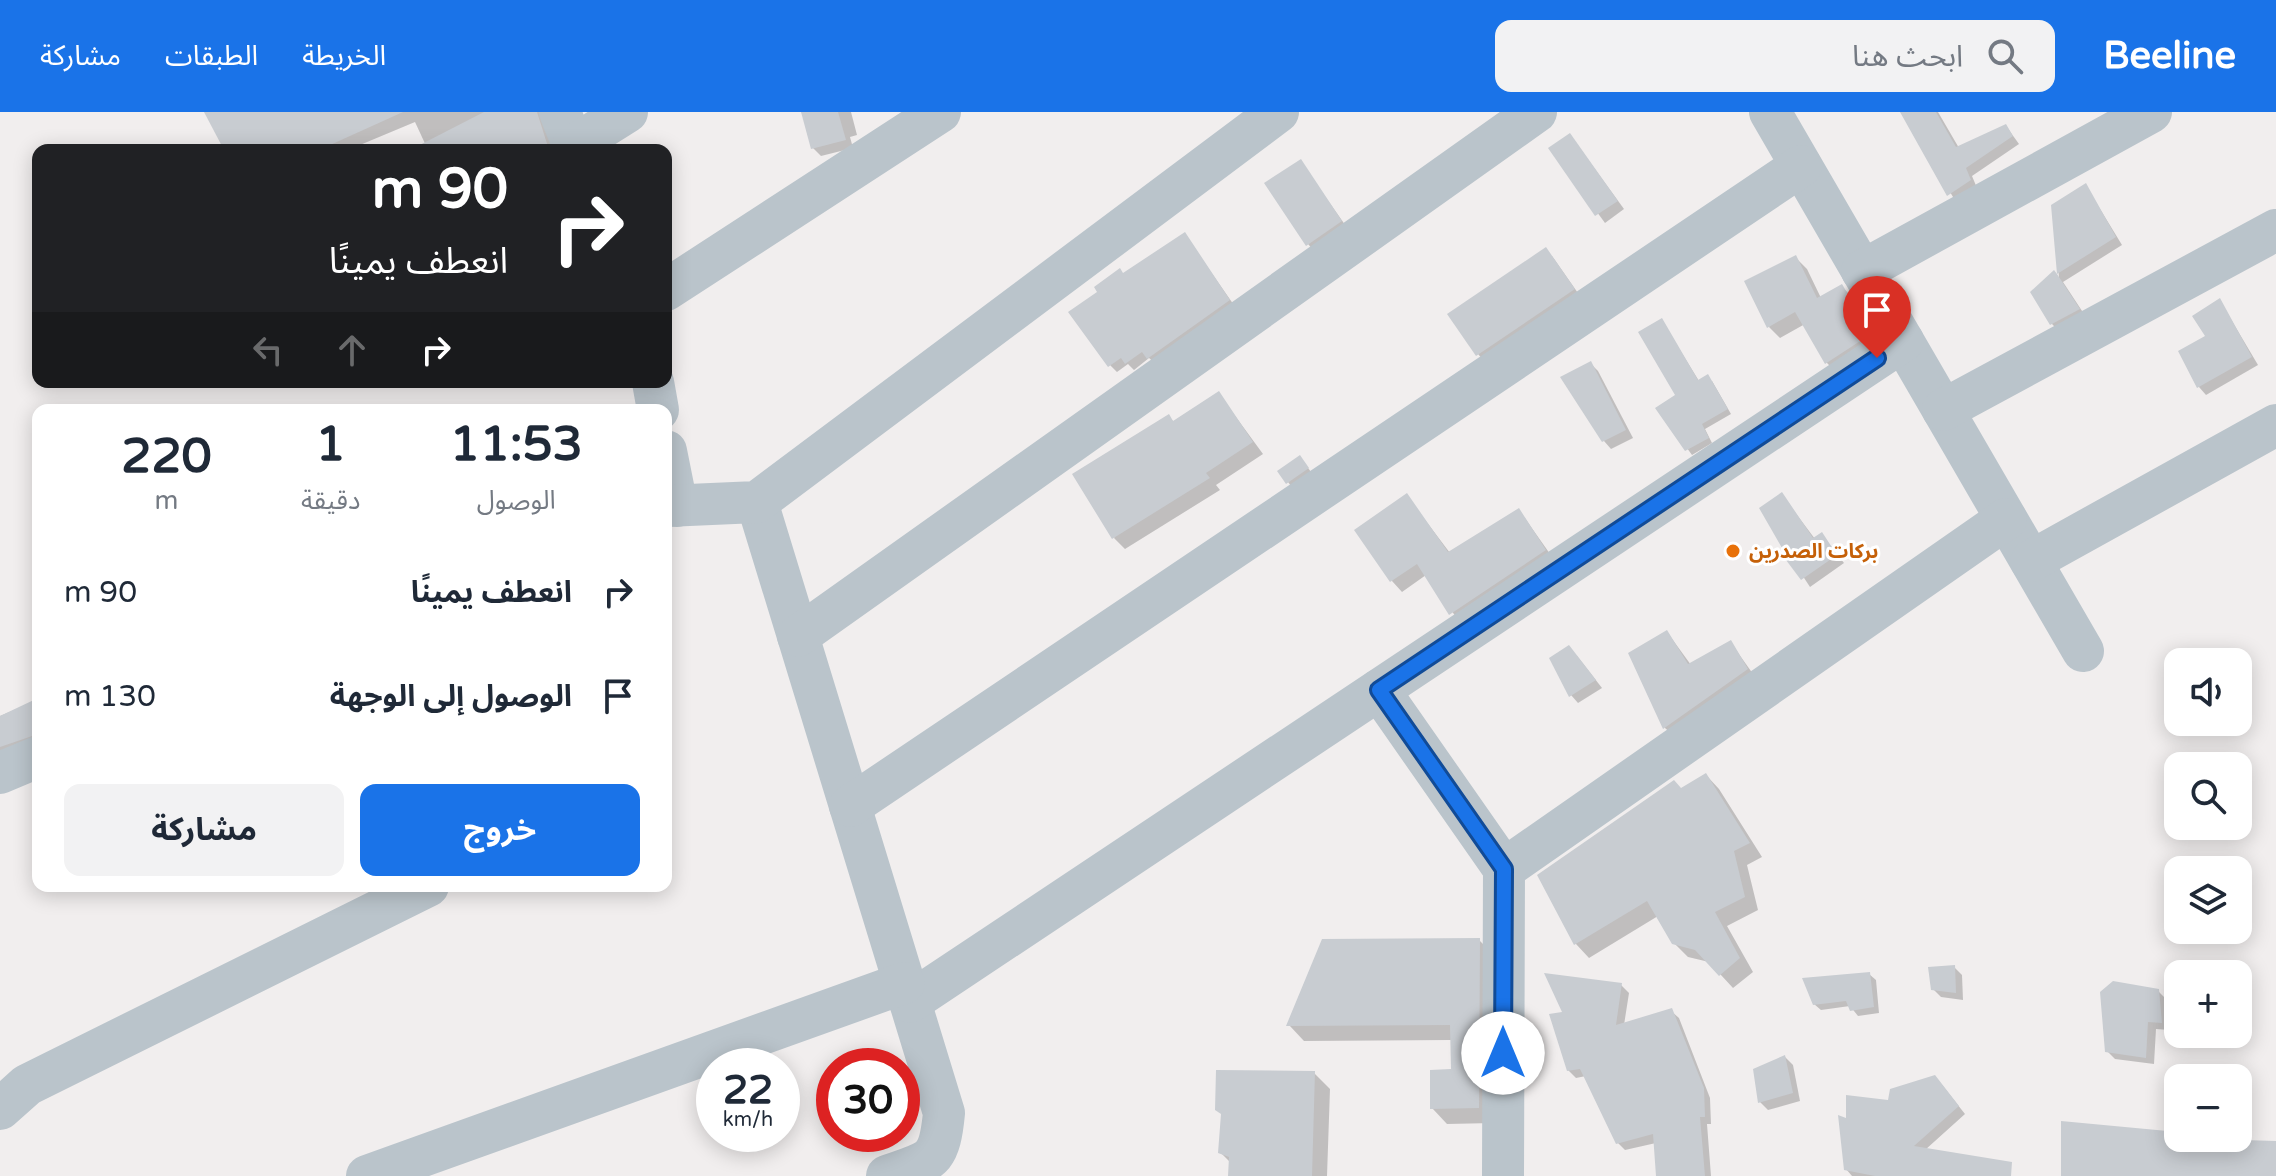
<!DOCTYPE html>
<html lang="ar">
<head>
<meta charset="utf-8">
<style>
	:root { --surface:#fff; --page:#f2f2f3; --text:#1f2937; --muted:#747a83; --accent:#1a73e8 }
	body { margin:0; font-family:"Varela Round","Noto Sans Arabic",sans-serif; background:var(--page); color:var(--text); direction:rtl; height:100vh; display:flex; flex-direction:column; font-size:30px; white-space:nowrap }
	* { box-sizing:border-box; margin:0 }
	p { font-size:26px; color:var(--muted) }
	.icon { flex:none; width:44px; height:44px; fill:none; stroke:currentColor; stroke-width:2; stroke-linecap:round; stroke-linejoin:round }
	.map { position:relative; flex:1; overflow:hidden; direction:ltr }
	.details { position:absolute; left:32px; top:292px; width:640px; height:488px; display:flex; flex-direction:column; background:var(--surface); border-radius:16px; box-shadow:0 4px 20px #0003; direction:rtl }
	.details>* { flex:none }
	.top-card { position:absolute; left:32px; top:32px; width:640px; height:244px; border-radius:16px; box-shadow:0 4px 20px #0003; direction:rtl; background:#202124; color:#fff; overflow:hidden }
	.buttons { position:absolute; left:2164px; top:536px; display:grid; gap:16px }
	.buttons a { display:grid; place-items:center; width:88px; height:88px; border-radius:16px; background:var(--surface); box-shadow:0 4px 20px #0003; font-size:40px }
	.speed { position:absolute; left:696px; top:936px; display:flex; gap:16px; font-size:40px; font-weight:700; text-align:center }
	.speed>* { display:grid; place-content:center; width:104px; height:104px; border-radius:50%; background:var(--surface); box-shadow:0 4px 20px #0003; line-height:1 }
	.speed small { font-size:20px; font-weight:400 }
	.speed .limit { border:12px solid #d22; background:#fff; color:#111 }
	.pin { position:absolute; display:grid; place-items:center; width:68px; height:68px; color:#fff; margin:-82px -34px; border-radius:50% 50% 50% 0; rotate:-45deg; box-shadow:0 0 8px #0007 }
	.pin .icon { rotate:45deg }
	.me { position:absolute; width:88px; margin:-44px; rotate:0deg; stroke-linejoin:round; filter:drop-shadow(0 0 6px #0008) }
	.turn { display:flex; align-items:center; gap:28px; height:168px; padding:0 32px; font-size:36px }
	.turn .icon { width:104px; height:104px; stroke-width:2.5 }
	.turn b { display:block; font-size:56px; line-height:68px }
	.lanes { display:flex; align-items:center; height:76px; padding:0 32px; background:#0003; justify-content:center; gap:40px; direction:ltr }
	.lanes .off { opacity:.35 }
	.eta { display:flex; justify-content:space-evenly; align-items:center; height:136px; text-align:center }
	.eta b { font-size:48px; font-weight:700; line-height:56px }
	.button { display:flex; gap:16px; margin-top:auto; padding:16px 32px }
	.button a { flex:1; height:92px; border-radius:16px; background:var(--accent); color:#fff; font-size:32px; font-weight:700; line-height:92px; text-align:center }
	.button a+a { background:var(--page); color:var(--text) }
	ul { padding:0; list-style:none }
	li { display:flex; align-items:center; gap:24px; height:104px; padding:0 32px }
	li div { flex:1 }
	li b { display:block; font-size:30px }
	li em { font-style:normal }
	header { display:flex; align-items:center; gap:48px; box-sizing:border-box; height:112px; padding:0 40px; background:var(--accent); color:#fff }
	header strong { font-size:38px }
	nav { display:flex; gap:44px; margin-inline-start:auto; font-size:28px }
	.search { width:560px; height:72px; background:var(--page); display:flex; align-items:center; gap:20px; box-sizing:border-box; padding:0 28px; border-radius:16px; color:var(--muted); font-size:30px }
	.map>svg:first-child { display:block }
	.shadow { fill:#0003 }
	.building { fill:#c8ccd1 }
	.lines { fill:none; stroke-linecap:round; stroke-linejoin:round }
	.minor { stroke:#bac4cb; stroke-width:42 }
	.route-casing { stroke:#114b97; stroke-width:20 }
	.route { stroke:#1a73e8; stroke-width:14 }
	.food-dot { fill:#e8710a; stroke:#fff; stroke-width:3 }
	.labels { text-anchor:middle; stroke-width:6; stroke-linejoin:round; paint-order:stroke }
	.food-label { font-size:20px; font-weight:bold; fill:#c56008; stroke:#fff; text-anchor:start }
</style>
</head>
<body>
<header>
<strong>Beeline</strong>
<div class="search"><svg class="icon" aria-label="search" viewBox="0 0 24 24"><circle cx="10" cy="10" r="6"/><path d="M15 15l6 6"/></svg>ابحث هنا</div>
<nav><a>الخريطة</a><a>الطبقات</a><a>مشاركة</a></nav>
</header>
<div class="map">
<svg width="2276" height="1064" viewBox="0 0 2276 1064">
	<rect width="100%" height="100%" fill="#f1eeee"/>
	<g class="shadow">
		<path d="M 206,0 L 543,0 L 555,38 L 428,38 L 415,10 L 348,38 L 226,38 Z"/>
		<path d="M 803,0 L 851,0 L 857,23 L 850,25 L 853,36 L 821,44 L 813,36 Z"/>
		<path d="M 1910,0 L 1938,0 L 1959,36 L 2006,14 L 2019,32 L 1972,64 L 1977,76 L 1956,90 L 1904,3 Z"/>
		<path d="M 1570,23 L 1624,97 L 1605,111 L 1551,37 Z"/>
		<path d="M 1300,49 L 1348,117 L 1315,140 L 1308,132 Z"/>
		<path d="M 2086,74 L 2122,133 L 2063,170 L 2086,205 L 2059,219 L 2052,212 L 2059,166 L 2053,94 Z"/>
		<path d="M 1185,123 L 1236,196 L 1156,252 L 1149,246 L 1134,258 L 1128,252 L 1117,260 L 1110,253 L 1124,163 Z"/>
		<path d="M 1552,144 L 1580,184 L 1484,249 L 1478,242 Z"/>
		<path d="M 1796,146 L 1807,157 L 1821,186 L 1842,175 L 1853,186 L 1881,233 L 1838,262 L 1827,251 L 1805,212 L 1780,226 L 1769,215 Z"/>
		<path d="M 2220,189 L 2258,253 L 2206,283 L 2199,275 L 2208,225 Z"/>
		<path d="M 1662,209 L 1699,269 L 1712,269 L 1731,302 L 1705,317 L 1712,331 L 1692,343 L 1658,296 L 1678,284 Z"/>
		<path d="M 1590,251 L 1598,259 L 1633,326 L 1611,337 L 1604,329 Z"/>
		<path d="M 1219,282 L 1263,342 L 1216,373 L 1220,378 L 1125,437 L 1114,426 L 1169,305 L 1174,310 Z"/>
		<path d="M 1303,349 L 1311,360 L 1291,374 L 1288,370 Z"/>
		<path d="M 1782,383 L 1815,427 L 1822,423 L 1844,451 L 1810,475 L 1789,443 Z"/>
		<path d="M 1407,384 L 1450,441 L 1519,398 L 1555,449 L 1461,512 L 1426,463 L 1402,480 L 1392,469 Z"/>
		<path d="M 1667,520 L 1691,553 L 1731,531 L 1758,569 L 1676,626 L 1665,616 Z"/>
		<path d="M 1577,544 L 1602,576 L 1578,591 L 1571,583 Z"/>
		<path d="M 38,588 L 38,630 L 0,646 L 0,604 Z"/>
		<path d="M 1706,663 L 1719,677 L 1762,745 L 1747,753 L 1758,798 L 1727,814 L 1753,860 L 1733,876 L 1709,850 L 1688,845 L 1674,831 L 1658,804 L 1589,846 L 1576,832 L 1540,764 Z"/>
		<path d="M 1479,828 L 1495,844 L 1494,1011 L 1447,1012 L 1432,996 L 1453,959 L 1452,928 L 1304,929 L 1289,913 Z"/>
		<path d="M 1954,855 L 1962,863 L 1963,888 L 1941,885 L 1933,877 Z"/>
		<path d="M 1869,862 L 1876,868 L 1879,901 L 1858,904 L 1850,894 L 1821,898 L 1814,892 Z"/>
		<path d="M 1621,873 L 1629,881 L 1624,913 L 1671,899 L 1679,906 L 1710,986 L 1711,1012 L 1707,1012 L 1711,1064 L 1660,1064 L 1656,1031 L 1625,1038 L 1617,1030 L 1586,964 L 1576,966 L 1568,958 L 1565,901 Z"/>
		<path d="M 2158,879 L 2166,887 L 2169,918 L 2156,917 L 2154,952 L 2115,947 L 2107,939 Z"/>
		<path d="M 1785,945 L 1793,953 L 1800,989 L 1768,998 L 1760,990 Z"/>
		<path d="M 1314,961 L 1330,977 L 1327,1064 L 1230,1064 L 1231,1051 L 1220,1040 Z"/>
		<path d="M 1942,973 L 1965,1002 L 1925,1038 L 1993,1064 L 1852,1064 L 1846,1057 L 1848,1009 Z"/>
		<path d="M 2178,1022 L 2178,1026 L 2276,1031 L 2276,1064 L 2063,1064 Z"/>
	</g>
	<g class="building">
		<path d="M 204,0 L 403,0 L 319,38 L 224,38 Z"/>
		<path d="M 484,0 L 537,0 L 549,38 L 410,38 Z"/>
		<path d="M 801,0 L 838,0 L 846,28 L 811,37 Z"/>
		<path d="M 1900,0 L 1936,0 L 1956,35 L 2006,12 L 2013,24 L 1966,56 L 1971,68 L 1947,84 Z"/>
		<path d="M 1570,21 L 1618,89 L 1595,104 L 1548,36 Z"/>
		<path d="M 1301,47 L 1342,109 L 1306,134 L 1264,71 Z"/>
		<path d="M 2086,71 L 2116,125 L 2057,162 L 2080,197 L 2050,213 L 2030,180 L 2054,158 L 2057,162 L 2051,93 Z"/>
		<path d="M 1185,120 L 1230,188 L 1147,247 L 1142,240 L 1125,252 L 1121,246 L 1108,255 L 1068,200 L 1097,180 L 1094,175 L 1120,156 L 1123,161 Z"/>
		<path d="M 1546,135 L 1575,177 L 1476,244 L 1447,202 Z"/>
		<path d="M 1796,143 L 1817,186 L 1842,172 L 1871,222 L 1825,252 L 1795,200 L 1767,216 L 1744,169 Z"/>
		<path d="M 2220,186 L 2252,245 L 2197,276 L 2178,239 L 2205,224 L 2192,204 Z"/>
		<path d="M 1662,206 L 1698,268 L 1708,262 L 1728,297 L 1702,312 L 1709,326 L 1685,339 L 1655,296 L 1675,283 L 1638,220 Z"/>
		<path d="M 1591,249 L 1626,318 L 1602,330 L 1560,265 Z"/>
		<path d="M 1219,279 L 1253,330 L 1206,361 L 1210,366 L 1112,427 L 1072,362 L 1169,302 L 1173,309 Z"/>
		<path d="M 1300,343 L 1309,356 L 1286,372 L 1277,359 Z"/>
		<path d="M 1782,380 L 1813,426 L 1822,420 L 1837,443 L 1801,468 L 1783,444 L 1786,443 L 1759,396 Z"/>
		<path d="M 1407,381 L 1448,440 L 1519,396 L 1546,438 L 1449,503 L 1417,452 L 1390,470 L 1354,418 Z"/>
		<path d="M 1667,518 L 1688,552 L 1731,528 L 1748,557 L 1663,617 L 1628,541 Z"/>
		<path d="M 1569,533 L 1596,568 L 1569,585 L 1549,546 Z"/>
		<path d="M 38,586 L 38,622 L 0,635 L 0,604 Z"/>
		<path d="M 1706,661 L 1750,731 L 1734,739 L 1745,785 L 1715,800 L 1740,846 L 1719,864 L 1695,838 L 1672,832 L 1647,789 L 1574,833 L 1537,763 L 1674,668 L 1681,676 Z"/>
		<path d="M 1480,826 L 1479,996 L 1430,997 L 1430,958 L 1451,957 L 1450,913 L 1286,914 L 1322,827 Z"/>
		<path d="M 1955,853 L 1956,881 L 1931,878 L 1928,855 Z"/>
		<path d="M 1870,860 L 1874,895 L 1850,899 L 1846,889 L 1813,893 L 1802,866 Z"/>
		<path d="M 1544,861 L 1622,871 L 1616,913 L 1672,896 L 1704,976 L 1705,1005 L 1700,1005 L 1705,1064 L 1656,1064 L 1653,1022 L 1616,1032 L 1580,957 L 1567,959 L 1549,902 L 1562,900 Z"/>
		<path d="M 2113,869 L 2159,877 L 2162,911 L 2148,910 L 2146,946 L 2105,940 L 2100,880 Z"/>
		<path d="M 1785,943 L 1793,981 L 1758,991 L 1753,957 Z"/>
		<path d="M 1216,958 L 1315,959 L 1312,1064 L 1228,1064 L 1229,1045 L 1218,1041 L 1221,1002 L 1215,998 Z"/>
		<path d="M 1935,963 L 1959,994 L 1914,1034 L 2012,1050 L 2011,1064 L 1875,1064 L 1844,1058 L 1838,1003 L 1846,1006 L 1846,983 L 1888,988 L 1890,977 Z"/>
		<path d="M 2061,1009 L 2178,1020 L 2178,1026 L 2276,1029 L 2276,1064 L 2061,1064 Z"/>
	</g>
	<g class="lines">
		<g class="minor">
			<path d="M 560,0 L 575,38"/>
			<path d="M 1770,0 L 2083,539"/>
			<path d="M 573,34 L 627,0"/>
			<path d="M 1862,159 L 2151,0"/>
			<path d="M 666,178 L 940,0"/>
			<path d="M 653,270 L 658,298"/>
			<path d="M 1943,298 L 2276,118"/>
			<path d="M 666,339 L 677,394"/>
			<path d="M 757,390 L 944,1001 C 939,1053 930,1048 887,1064"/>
			<path d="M 666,394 L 757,390 L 1278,0"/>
			<path d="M 2031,449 L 2276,313"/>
			<path d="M 798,524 L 1536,0"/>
			<path d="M 1379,578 L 1504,757 L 1503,1064"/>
			<path d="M 0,661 L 38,645"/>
			<path d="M 850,694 L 1801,54"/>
			<path d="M 1504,757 L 2006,407"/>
			<path d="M 910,890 L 1903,229"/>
			<path d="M 0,997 L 27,973 L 428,774"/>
			<path d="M 367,1064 L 904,871"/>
		</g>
	</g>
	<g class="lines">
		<g class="route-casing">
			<path id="route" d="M 1503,941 L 1504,757 L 1379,578 L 1877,246"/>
		</g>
		<use href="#route" class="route"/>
	</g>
	<circle class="food-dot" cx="1733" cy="439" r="8"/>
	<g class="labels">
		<g class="food-label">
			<text x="1749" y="446">بركات الصدرين</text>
		</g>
	</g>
</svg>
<div class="buttons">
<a><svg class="icon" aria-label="sound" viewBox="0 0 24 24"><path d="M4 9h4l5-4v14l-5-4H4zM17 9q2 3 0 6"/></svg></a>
<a><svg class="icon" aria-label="search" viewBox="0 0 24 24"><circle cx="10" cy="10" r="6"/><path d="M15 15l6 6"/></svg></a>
<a><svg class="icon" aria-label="layers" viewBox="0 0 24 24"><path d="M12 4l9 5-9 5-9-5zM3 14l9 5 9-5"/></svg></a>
<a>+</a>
<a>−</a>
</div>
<div class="speed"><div>22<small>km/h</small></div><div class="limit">30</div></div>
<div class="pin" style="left:1877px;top:246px;background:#d93025"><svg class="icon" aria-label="arrive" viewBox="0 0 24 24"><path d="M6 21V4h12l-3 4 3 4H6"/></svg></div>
<svg class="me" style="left:1503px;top:941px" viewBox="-20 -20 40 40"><circle r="19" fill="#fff"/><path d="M0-13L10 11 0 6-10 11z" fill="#1a73e8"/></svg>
<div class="top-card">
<div class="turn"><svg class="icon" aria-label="right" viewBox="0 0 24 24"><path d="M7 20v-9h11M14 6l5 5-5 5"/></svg><div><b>90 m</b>انعطف يمينًا</div></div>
<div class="lanes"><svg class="icon off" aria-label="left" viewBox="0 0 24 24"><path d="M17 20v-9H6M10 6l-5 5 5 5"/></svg><svg class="icon off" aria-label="ahead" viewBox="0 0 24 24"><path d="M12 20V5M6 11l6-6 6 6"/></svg><svg class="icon" aria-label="right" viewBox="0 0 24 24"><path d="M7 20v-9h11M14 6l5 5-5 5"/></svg></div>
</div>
<section class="details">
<div class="eta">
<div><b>11:53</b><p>الوصول</p></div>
<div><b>1</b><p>دقيقة</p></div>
<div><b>220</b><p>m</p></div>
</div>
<ul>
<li><svg class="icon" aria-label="right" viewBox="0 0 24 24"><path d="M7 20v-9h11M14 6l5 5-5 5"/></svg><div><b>انعطف يمينًا</b></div><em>90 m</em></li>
<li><svg class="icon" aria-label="arrive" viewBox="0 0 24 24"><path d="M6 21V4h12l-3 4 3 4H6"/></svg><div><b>الوصول إلى الوجهة</b></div><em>130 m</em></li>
</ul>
<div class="button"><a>خروج</a><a>مشاركة</a></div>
</section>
</div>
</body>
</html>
